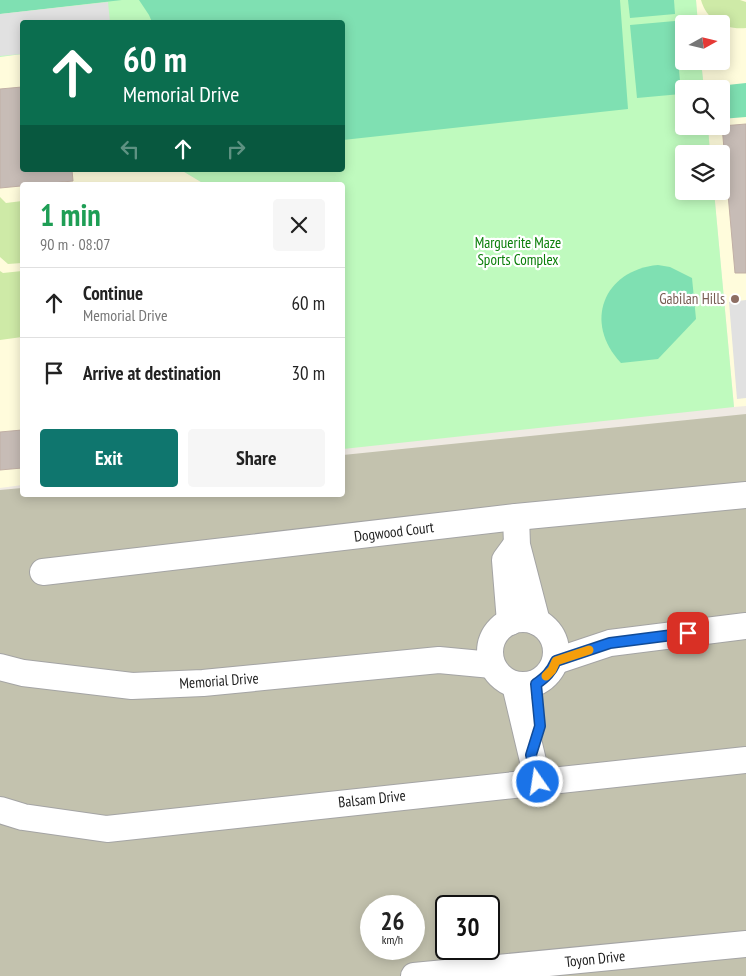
<!DOCTYPE html>
<html lang="en">
<head>
<meta charset="utf-8">
<style>
	:root { --surface:#fff; --page:#f6f6f6; --text:#222; --muted:#767676; --line:#e0e0e0; --accent:#0f766e }
	body { margin:0; font-family:"PT Sans Narrow",sans-serif; background:var(--page); color:var(--text); height:100vh; display:flex; flex-direction:column; font-size:19px; white-space:nowrap }
	* { box-sizing:border-box; margin:0 }
	p { font-size:16px; color:var(--muted) }
	.icon { flex:none; width:28px; height:28px; fill:none; stroke:currentColor; stroke-width:2; stroke-linecap:round; stroke-linejoin:round }
	.map { position:relative; flex:1; overflow:hidden }
	.drawer { position:absolute; left:20px; top:182px; width:325px; height:315px; display:flex; flex-direction:column; background:var(--surface); border-radius:5px; box-shadow:0 2px 12px #0003 }
	.drawer>* { flex:none }
	.guide { position:absolute; left:20px; top:20px; width:325px; height:152px; border-radius:5px; box-shadow:0 2px 12px #0003; background:#0b6e4f; color:#fff; overflow:hidden }
	.needle { width:32px; rotate:82deg }
	.fabs { position:absolute; left:675px; top:15px; display:grid; gap:10px }
	.fabs a { display:grid; place-items:center; width:55px; height:55px; border-radius:5px; background:var(--surface); box-shadow:0 2px 12px #0003; font-size:25px }
	.speed { position:absolute; left:360px; top:895px; display:flex; gap:10px; font-size:25px; font-weight:700; text-align:center }
	.speed>* { display:grid; place-content:center; width:65px; height:65px; border-radius:50%; background:var(--surface); box-shadow:0 2px 12px #0003; line-height:1 }
	.speed small { font-size:12px; font-weight:400 }
	.speed .limit { border:2px solid #111; border-radius:8px; background:#fff; color:#111 }
	.pin { position:absolute; display:grid; place-items:center; width:42px; height:42px; color:#fff; margin:-21px; border-radius:10px; box-shadow:0 2px 8px #0006 }
	.me { position:absolute; width:55px; margin:-28px; rotate:347deg; stroke-linejoin:round; filter:drop-shadow(0 0 4px #0008) }
	.turn { display:flex; align-items:center; gap:18px; height:105px; padding:0 20px; font-size:22px }
	.turn .icon { width:65px; height:65px; stroke-width:2.5 }
	.turn b { display:block; font-size:35px; line-height:42px }
	.lanes { display:flex; align-items:center; height:48px; padding:0 20px; background:#0003; justify-content:center; gap:25px; direction:ltr }
	.lanes .off { opacity:.35 }
	.round { display:grid; place-items:center; flex:none; width:52px; height:52px; border-radius:5px; background:var(--page) }
	.overview { display:flex; align-items:center; justify-content:space-between; height:85px; padding:0 20px }
	h1 { font-size:30px; font-weight:800; line-height:38px; color:#1e9e55 }
	.action { display:flex; gap:10px; margin-top:auto; padding:10px 20px }
	.action a { flex:1; height:58px; border-radius:5px; background:var(--accent); color:#fff; font-size:20px; font-weight:800; line-height:58px; text-align:center }
	.action a+a { background:var(--page); color:var(--text) }
	ul { padding:0; list-style:none }
	li { display:flex; align-items:center; gap:15px; height:70px; padding:0 20px; border-top:1px solid var(--line) }
	li div { flex:1 }
	li b { display:block; font-size:19px }
	li em { font-style:normal }
	.map>svg:first-child { display:block }
	.education { fill:#fffcdc }
	.construction { fill:#c3c2ae; fill-rule:evenodd }
	.grass { fill:#ceeaa7 }
	.park { fill:#bffabe }
	.pitch { fill:#7fe0b2 }
	.parking { fill:#e1e1e1 }
	.building { fill:#c7bcb6; stroke:#c1afa5 }
	.lines { fill:none; stroke-linecap:round; stroke-linejoin:round }
	.minor-casing { stroke:#a4a4a4; stroke-width:28 }
	.minor { stroke:#fff; stroke-width:26 }
	.route-casing { stroke:#114b97; stroke-width:12 }
	.route { stroke:#1a73e8; stroke-width:9 }
	.slow { stroke:#f59e0b; stroke-width:9 }
	.education-dot { fill:#8d6e63; stroke:#fff; stroke-width:2 }
	.labels { text-anchor:middle; stroke-width:4.5; stroke-linejoin:round; paint-order:stroke }
	.park-label { font-size:15px; fill:#0a7e09; stroke:#fff }
	.education-label { font-size:15px; fill:#785e54; stroke:#fff; text-anchor:end }
	.street-label { font-size:15px; fill:#1d1d1d; stroke:#fff }
</style>
</head>
<body>
<div class="map">
<svg width="746" height="976" viewBox="0 0 746 976">
	<rect width="100%" height="100%" fill="#efeae3"/>
	<g class="education">
		<path d="M 696,0 L 746,0 L 746,406 L 734,407 L 714,191 L 721,191 L 721,154 L 710,154 L 708,126 L 721,126 L 721,89 L 704,89 L 701,61 L 721,61 L 721,24 L 698,24 Z"/>
		<path d="M 22,54 L 22,170 L 181,170 L 206,185 L 22,185 L 22,485 L 0,488 L 0,56 Z"/>
	</g>
	<path class="construction" d="M 746,414 L 746,976 L 0,976 L 0,490 L 22,488 L 22,495 L 342,495 L 343,455 ZM 371,906 L 414,906 L 414,949 L 371,949 ZM 446,906 L 489,906 L 489,949 L 446,949 Z"/>
	<g class="grass">
		<path d="M 701,0 L 740,0 L 746,2 L 746,28 C 725,30 707,21 701,0 Z"/>
		<path d="M 0,197 L 6,203 L 22,201 L 22,263 L 8,264 L 0,257 Z"/>
		<path d="M 0,271 L 3,273 L 22,271 L 22,337 L 0,340 Z"/>
	</g>
	<path class="park" d="M 0,0 L 696,0 L 698,24 L 684,24 L 684,61 L 701,61 L 704,89 L 684,89 L 684,126 L 708,126 L 710,154 L 684,154 L 684,191 L 714,191 L 734,407 L 343,449 L 342,185 L 206,185 L 181,170 L 342,170 L 342,22 L 22,22 L 22,54 L 0,57 Z"/>
	<g class="pitch">
		<path d="M 0,0 L 122,0 L 0,14 Z"/>
		<path d="M 139,0 L 620,0 L 628,109 L 343,140 L 342,22 L 152,22 L 149,15 Z"/>
		<path d="M 628,0 L 674,0 L 675,14 L 630,18 Z"/>
		<path d="M 675,21 L 681,94 L 637,98 L 630,25 Z"/>
		<path d="M 746,83 L 746,117 L 721,119 L 721,89 L 718,89 L 718,86 Z"/>
		<path d="M 658,265 L 670,267 L 692,278 L 696,319 L 658,359 L 621,363 C 583,323 603,270 658,265 Z"/>
	</g>
	<g class="parking">
		<path d="M 108,2 L 110,22 L 22,22 L 22,54 L 0,56 L 0,14 Z"/>
		<path d="M 746,300 L 746,398 L 737,399 L 729,302 Z"/>
	</g>
	<g class="building">
		<path d="M 22,87 L 22,170 L 72,170 L 73,181 L 0,188 L 0,89 Z"/>
		<path d="M 746,124 L 746,273 L 735,273 L 722,126 Z"/>
		<path d="M 22,430 L 22,468 L 0,470 L 0,432 Z"/>
	</g>
	<g class="lines">
		<g class="minor-casing">
			<g id="minor">
				<path d="M 516,517 L 517,545 L 537,622"/>
				<path d="M 43,572 L 516,517 L 746,495"/>
				<circle cx="523" cy="652" r="33"/>
				<path d="M 510,622 L 505,560 L 516,545"/>
				<path d="M 556,661 L 610,643 L 746,626"/>
				<path d="M 0,667 L 23,673 L 132,686 L 203,683 L 439,660 L 492,665"/>
				<path d="M 515,685 L 538,782"/>
				<path d="M 0,810 L 23,817 L 107,829 L 746,760"/>
				<path d="M 414,976 L 746,944"/>
			</g>
		</g>
		<use href="#minor" class="minor"/>
	</g>
	<g class="lines">
		<g class="route-casing">
			<path id="route" d="M 538,782 L 531,755 L 540,726 L 536,684 C 546,677 551,672 556,661 L 610,643 L 688,633"/>
		</g>
		<use href="#route" class="route"/>
		<path class="slow" d="M 546,676 L 552,670 L 556,661 L 589,650"/>
	</g>
	<circle class="education-dot" cx="735" cy="299" r="5"/>
	<g class="labels">
		<g class="park-label">
			<text x="518" y="248">Marguerite Maze<tspan x="518" dy="17">Sports Complex</tspan></text>
		</g>
		<g class="education-label">
			<text x="725" y="304">Gabilan Hills</text>
		</g>
		<g class="street-label">
			<text transform="translate(394 532) rotate(-7)" y="5">Dogwood Court</text>
			<text transform="translate(219 681) rotate(-4)" y="5">Memorial Drive</text>
			<text transform="translate(372 799) rotate(-6)" y="5">Balsam Drive</text>
			<text transform="translate(595 959) rotate(-6)" y="5">Toyon Drive</text>
		</g>
	</g>
</svg>
<div class="fabs">
<a><svg class="needle" viewBox="-14 -14 28 28"><path d="M0-13l5 13h-10z" fill="#e53935"/><path d="M0 13l5-13h-10z" fill="#767676"/></svg></a>
<a><svg class="icon" aria-label="search" viewBox="0 0 24 24"><circle cx="10" cy="10" r="6"/><path d="M15 15l6 6"/></svg></a>
<a><svg class="icon" aria-label="layers" viewBox="0 0 24 24"><path d="M12 4l9 5-9 5-9-5zM3 14l9 5 9-5"/></svg></a>
</div>
<div class="speed"><div>26<small>km/h</small></div><div class="limit">30</div></div>
<div class="pin" style="left:688px;top:633px;background:#d93025"><svg class="icon" aria-label="arrive" viewBox="0 0 24 24"><path d="M6 21V4h12l-3 4 3 4H6"/></svg></div>
<svg class="me" style="left:538px;top:782px" viewBox="-20 -20 40 40"><circle r="17" fill="#1a73e8" stroke="#fff" stroke-width="3"/><path d="M0-11L8 9 0 5-8 9z" fill="#fff"/></svg>
<div class="guide">
<div class="turn"><svg class="icon" aria-label="ahead" viewBox="0 0 24 24"><path d="M12 20V5M6 11l6-6 6 6"/></svg><div><b>60 m</b>Memorial Drive</div></div>
<div class="lanes"><svg class="icon off" aria-label="left" viewBox="0 0 24 24"><path d="M17 20v-9H6M10 6l-5 5 5 5"/></svg><svg class="icon" aria-label="ahead" viewBox="0 0 24 24"><path d="M12 20V5M6 11l6-6 6 6"/></svg><svg class="icon off" aria-label="right" viewBox="0 0 24 24"><path d="M7 20v-9h11M14 6l5 5-5 5"/></svg></div>
</div>
<section class="drawer">
<div class="overview"><div><h1>1 min</h1><p>90 m · 08:07</p></div><a class="round"><svg class="icon" aria-label="close" viewBox="0 0 24 24"><path d="M6 6l12 12M18 6L6 18"/></svg></a></div>
<ul>
<li><svg class="icon" aria-label="ahead" viewBox="0 0 24 24"><path d="M12 20V5M6 11l6-6 6 6"/></svg><div><b>Continue</b><p>Memorial Drive</p></div><em>60 m</em></li>
<li><svg class="icon" aria-label="arrive" viewBox="0 0 24 24"><path d="M6 21V4h12l-3 4 3 4H6"/></svg><div><b>Arrive at destination</b></div><em>30 m</em></li>
</ul>
<div class="action"><a>Exit</a><a>Share</a></div>
</section>
</div>
</body>
</html>
